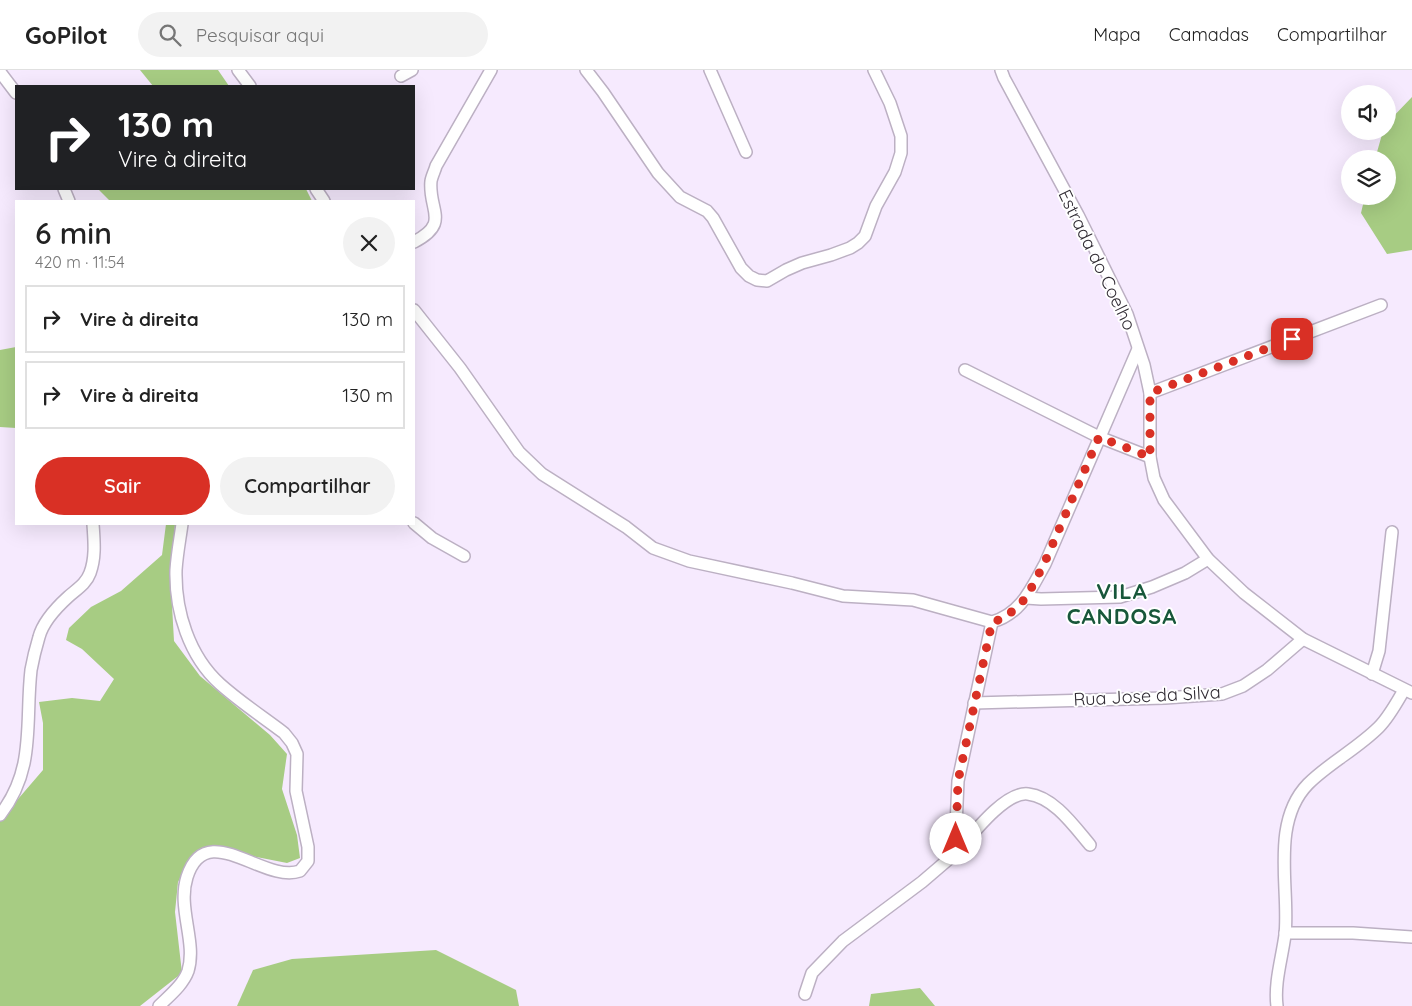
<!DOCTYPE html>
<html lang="pt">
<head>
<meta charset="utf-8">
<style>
	:root { --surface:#fff; --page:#f2f2f2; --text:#222; --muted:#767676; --line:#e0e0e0; --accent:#d93025 }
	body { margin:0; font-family:Quicksand,sans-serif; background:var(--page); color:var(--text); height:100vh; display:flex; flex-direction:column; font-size:19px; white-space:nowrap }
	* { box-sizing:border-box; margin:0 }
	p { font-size:16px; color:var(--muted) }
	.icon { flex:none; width:28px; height:28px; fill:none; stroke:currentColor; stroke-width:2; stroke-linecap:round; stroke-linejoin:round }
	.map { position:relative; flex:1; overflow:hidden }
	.details { position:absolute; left:15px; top:130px; width:400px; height:325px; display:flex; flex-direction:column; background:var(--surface); border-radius:0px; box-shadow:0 5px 20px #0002 }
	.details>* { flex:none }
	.hud { position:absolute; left:15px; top:15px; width:400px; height:105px; border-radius:0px; box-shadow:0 5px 20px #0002; background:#202124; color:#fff; overflow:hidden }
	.buttons { position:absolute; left:1341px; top:15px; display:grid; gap:10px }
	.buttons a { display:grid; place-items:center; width:55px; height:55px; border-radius:50%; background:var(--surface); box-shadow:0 5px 20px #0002; font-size:25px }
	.pin { position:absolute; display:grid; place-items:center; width:42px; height:42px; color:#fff; margin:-21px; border-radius:10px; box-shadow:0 2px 8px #0006 }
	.me { position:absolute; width:55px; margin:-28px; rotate:0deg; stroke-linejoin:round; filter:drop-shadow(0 0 4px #0008) }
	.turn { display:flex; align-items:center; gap:18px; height:105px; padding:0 20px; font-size:22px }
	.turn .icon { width:65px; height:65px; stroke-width:2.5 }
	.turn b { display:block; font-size:35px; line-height:42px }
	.round { display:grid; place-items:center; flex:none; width:52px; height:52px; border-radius:26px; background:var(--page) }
	.head { display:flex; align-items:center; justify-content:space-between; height:85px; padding:0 20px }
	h1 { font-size:30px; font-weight:600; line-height:38px }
	.cta { display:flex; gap:10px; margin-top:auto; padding:10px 20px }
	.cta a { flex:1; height:58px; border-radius:30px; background:var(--accent); color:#fff; font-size:20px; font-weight:600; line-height:58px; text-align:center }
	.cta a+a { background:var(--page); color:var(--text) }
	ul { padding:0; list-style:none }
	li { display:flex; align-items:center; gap:15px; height:68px; margin:0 10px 8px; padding:0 10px; border:2px solid var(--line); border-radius:0px }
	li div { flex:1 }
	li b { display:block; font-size:19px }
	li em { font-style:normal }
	header { display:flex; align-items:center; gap:30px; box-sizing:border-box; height:70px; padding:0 25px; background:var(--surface); border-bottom:1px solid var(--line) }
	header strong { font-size:24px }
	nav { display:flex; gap:28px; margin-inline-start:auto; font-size:18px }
	.search { width:350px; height:45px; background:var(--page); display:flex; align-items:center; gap:12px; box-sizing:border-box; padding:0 18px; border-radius:28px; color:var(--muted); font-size:19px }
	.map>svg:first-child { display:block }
	.forest { fill:#a7cc83 }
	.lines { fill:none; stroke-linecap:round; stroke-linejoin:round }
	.minor-casing { stroke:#bcb0c3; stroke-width:14 }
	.minor { stroke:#fff; stroke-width:11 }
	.route { stroke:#d93025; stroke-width:9; stroke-dasharray:0 16.2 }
	.labels { text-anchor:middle; stroke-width:4; stroke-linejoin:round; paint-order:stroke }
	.street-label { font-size:18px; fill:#2f2a32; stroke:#fff }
	.district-label { font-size:22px; font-weight:bold; letter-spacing:1px; fill:#18573a; stroke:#fff }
</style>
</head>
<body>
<header>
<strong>GoPilot</strong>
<div class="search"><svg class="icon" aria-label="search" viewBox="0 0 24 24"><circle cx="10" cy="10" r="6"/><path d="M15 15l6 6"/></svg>Pesquisar aqui</div>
<nav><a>Mapa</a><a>Camadas</a><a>Compartilhar</a></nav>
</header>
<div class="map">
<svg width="1412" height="936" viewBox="0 0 1412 936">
	<rect width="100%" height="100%" fill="#f6eafe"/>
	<g class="forest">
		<path d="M 140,0 L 218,0 L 229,16 L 153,16 Z"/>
		<path d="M 1412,27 L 1412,180 L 1387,184 L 1361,143 L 1365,126 L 1388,126 L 1388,89 L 1375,89 L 1383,61 L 1388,61 L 1388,52 Z"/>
		<path d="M 98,119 L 306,119 L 312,131 L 110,131 Z"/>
		<path d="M 16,277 L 16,358 L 0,357 L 0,280 Z"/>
		<path d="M 166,454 L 175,454 L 171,517 L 174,571 L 200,606 L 270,665 L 287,684 L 282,719 L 297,765 L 300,788 L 287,793 L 215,779 L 192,786 L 178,812 L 175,842 L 182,903 L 140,936 L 0,936 L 0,750 L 43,700 L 43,653 L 39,632 L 72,628 L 100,631 L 114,609 L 82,579 L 66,570 L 69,558 L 91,537 L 121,521 L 162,485 Z"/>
		<path d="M 436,880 L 516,920 L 519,936 L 237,936 L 253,900 L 292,889 Z"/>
		<path d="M 920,918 L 935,936 L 869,936 L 871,924 Z"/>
	</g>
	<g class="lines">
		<g class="minor-casing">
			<g id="minor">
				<path d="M 238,0 L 250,16"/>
				<path d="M 586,0 L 603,22 L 658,103 L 680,127 L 707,141 L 713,148 L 741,198 L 749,206 L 757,210 L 767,211 L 786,200 L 802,193 L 831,185 L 850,178 L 858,173 L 865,166 L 876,136 L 895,102 L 901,83 L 901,66 L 890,33 L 874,0"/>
				<path d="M 710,0 L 746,82"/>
				<path d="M 1001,0 L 1004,8 L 1078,145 L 1127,244 L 1144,295 L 1150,323 L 1150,387 L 1154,408 L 1164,430 L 1208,489 L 1244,523 L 1303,569 L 1412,623"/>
				<path d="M 0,2 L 16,23"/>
				<path d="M 401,6 L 412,0"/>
				<path d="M 64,119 L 69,131"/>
				<path d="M 316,119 L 324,131"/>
				<path d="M 414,172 C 451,153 428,140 431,111 C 432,106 435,100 436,96 L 491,0"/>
				<path d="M 414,240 L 460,298 L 519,382 L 542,404 L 626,457 L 653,478 L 689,491 L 792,513 L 843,526 L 913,530 L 992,552 C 1021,544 1031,519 1045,494 L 1138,279"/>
				<path d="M 965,300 L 1099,367 L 1150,387"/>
				<path d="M 1150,323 L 1381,235"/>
				<path d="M 414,453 L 432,468 L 464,486"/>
				<path d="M 1026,528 L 1041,529 L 1120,527 L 1152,517 L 1185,503 L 1208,489"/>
				<path d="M 1372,604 L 1379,581 L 1392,462"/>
				<path d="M 974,633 L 1165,628 L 1222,624 L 1243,616 L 1267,600 L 1303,569"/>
				<path d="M 0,745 C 36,699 25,653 31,600 C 33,589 36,577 39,567 C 43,552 57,537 68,527 C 77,519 86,514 90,503 C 96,487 94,470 93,454"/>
				<path d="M 957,782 C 971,766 1005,721 1028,724 C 1054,727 1074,756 1090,775"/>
				<path d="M 1285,863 L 1353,863 L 1412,867"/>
				<path d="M 805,924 L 812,903 L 843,871 L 922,812 L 957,782 L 956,756 L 958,711 L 992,552"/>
				<path d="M 159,936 C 169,926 183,915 188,901 C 197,872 177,838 187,807 C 206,747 263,814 300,801 L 308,791 L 308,777 L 296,721 L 297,684 L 292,673 L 284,663 C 263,647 240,632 220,614 C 189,586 175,541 176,500 C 177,484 180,469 182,454"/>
				<path d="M 1277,936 C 1274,913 1282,888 1285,865 C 1290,819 1270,753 1308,714 C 1329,693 1357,679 1379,657 C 1389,647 1397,632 1404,620"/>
			</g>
		</g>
		<use href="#minor" class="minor"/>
	</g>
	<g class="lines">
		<path class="route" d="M 956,769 L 958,711 L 992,552 L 1005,548 L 1026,528 L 1044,494 L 1099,367 L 1150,387 L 1150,323 L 1292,269"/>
	</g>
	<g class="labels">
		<g class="street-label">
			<text transform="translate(1097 190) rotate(64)" y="6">Estrada do Coelho</text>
			<text transform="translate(1147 626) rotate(-3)" y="6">Rua Jose da Silva</text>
		</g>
		<g class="district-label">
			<text x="1122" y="529">VILA<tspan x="1122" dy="25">CANDOSA</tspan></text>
		</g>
	</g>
</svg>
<div class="buttons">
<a><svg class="icon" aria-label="sound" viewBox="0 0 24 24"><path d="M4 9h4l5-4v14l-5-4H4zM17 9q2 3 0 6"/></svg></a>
<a><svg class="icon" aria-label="layers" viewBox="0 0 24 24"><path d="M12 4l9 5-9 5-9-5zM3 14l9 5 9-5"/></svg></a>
</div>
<div class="pin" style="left:1292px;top:269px;background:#d93025"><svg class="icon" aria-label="arrive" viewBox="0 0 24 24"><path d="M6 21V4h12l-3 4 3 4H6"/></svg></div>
<svg class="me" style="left:956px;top:769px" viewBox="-20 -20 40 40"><circle r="19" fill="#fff"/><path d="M0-13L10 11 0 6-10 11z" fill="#d93025"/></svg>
<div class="hud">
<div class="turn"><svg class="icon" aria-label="right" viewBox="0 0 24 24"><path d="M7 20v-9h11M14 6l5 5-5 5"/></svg><div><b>130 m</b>Vire à direita</div></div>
</div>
<section class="details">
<div class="head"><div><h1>6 min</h1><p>420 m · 11:54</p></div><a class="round"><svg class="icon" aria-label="close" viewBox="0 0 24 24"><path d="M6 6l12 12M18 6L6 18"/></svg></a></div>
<ul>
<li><svg class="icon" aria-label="right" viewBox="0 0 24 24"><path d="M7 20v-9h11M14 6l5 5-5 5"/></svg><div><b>Vire à direita</b></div><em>130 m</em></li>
<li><svg class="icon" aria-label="right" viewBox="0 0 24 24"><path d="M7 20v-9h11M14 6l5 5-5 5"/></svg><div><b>Vire à direita</b></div><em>130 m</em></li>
</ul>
<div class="cta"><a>Sair</a><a>Compartilhar</a></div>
</section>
</div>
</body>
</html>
